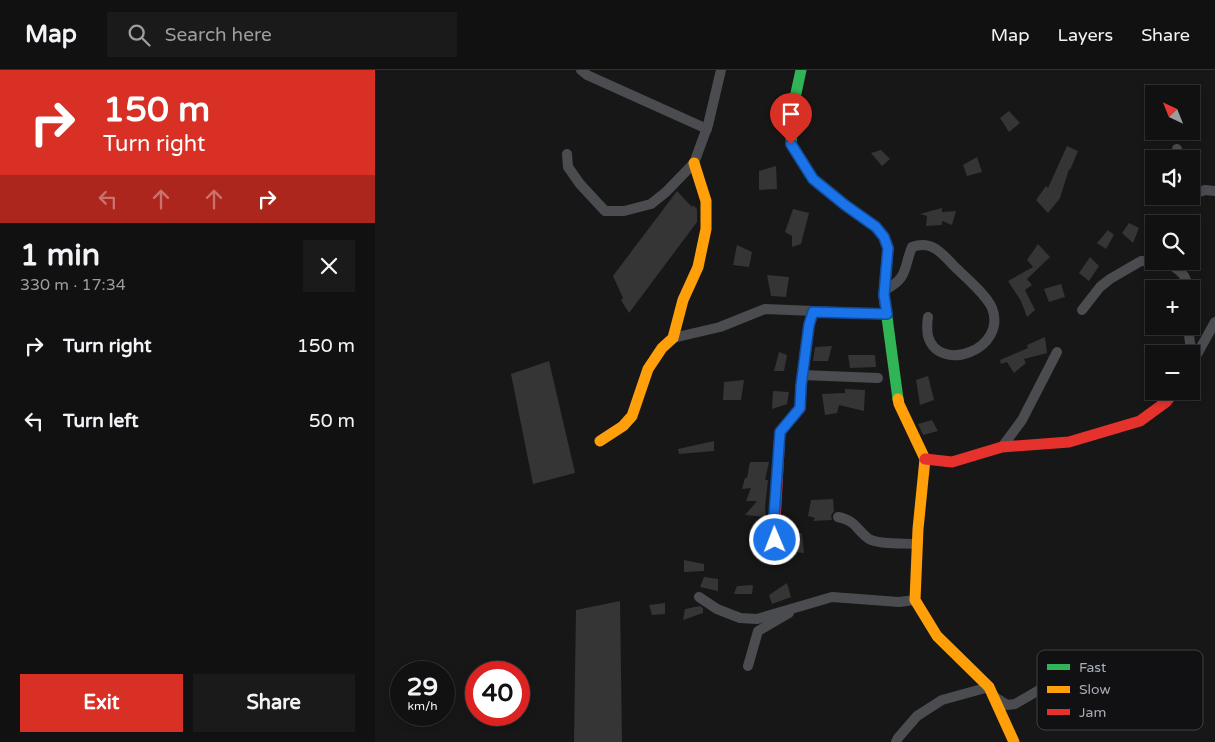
<!DOCTYPE html>
<html lang="en">
<head>
<meta charset="utf-8">
<style>
	:root { --surface:#111; --page:#1a1a1a; --text:#f1f3f6; --muted:#9c9d9f; --line:#303131; --accent:#d93025 }
	body { margin:0; font-family:"Varela Round",sans-serif; background:var(--page); color:var(--text); height:100vh; display:flex; flex-direction:column; font-size:19px; white-space:nowrap }
	* { box-sizing:border-box; margin:0 }
	p { font-size:16px; color:var(--muted) }
	.icon { flex:none; width:28px; height:28px; fill:none; stroke:currentColor; stroke-width:2; stroke-linecap:round; stroke-linejoin:round }
	.map { position:relative; flex:1; overflow:hidden }
	.side { display:flex; flex-direction:column; background:var(--surface); width:375px }
	.side>* { flex:none }
	.banner { background:#d93025; color:#fff; overflow:hidden }
	.needle { width:32px; rotate:317deg }
	.buttons { position:absolute; left:770px; top:15px; display:grid; gap:10px }
	.buttons a { display:grid; place-items:center; width:55px; height:55px; border-radius:0px; background:var(--surface); box-shadow:0 2px 8px #0003,0 0 0 1px var(--line); font-size:25px }
	.speed { position:absolute; left:15px; top:591px; display:flex; gap:10px; font-size:25px; font-weight:700; text-align:center }
	.speed>* { display:grid; place-content:center; width:65px; height:65px; border-radius:50%; background:var(--surface); box-shadow:0 2px 8px #0003,0 0 0 1px var(--line); line-height:1 }
	.speed small { font-size:12px; font-weight:400 }
	.speed .limit { border:8px solid #d22; background:#fff; color:#111 }
	.pin { position:absolute; display:grid; place-items:center; width:42px; height:42px; color:#fff; margin:-51px -21px; border-radius:50% 50% 50% 0; rotate:-45deg; box-shadow:0 0 5px #0007 }
	.pin .icon { rotate:45deg }
	.me { position:absolute; width:55px; margin:-28px; rotate:359deg; stroke-linejoin:round; filter:drop-shadow(0 0 4px #0008) }
	.turn { display:flex; align-items:center; gap:18px; height:105px; padding:0 20px; font-size:22px }
	.turn .icon { width:65px; height:65px; stroke-width:2.5 }
	.turn b { display:block; font-size:35px; line-height:42px }
	.lanes { display:flex; align-items:center; height:48px; padding:0 20px; background:#0003; justify-content:center; gap:25px; direction:ltr }
	.lanes .off { opacity:.35 }
	.round { display:grid; place-items:center; flex:none; width:52px; height:52px; border-radius:0px; background:var(--page) }
	.summary { display:flex; align-items:center; justify-content:space-between; height:85px; padding:0 20px }
	h1 { font-size:30px; font-weight:700; line-height:38px }
	.cta { display:flex; gap:10px; margin-top:auto; padding:10px 20px }
	.cta a { flex:1; height:58px; border-radius:0px; background:var(--accent); color:#fff; font-size:20px; font-weight:700; line-height:58px; text-align:center }
	.cta a+a { background:var(--page); color:var(--text) }
	ul { padding:0; list-style:none }
	li { display:flex; align-items:center; gap:15px; height:75px; padding:0 20px }
	li div { flex:1 }
	li b { display:block; font-size:19px }
	li em { font-style:normal }
	header { display:flex; align-items:center; gap:30px; box-sizing:border-box; height:70px; padding:0 25px; background:var(--surface); border-bottom:1px solid var(--line) }
	header strong { font-size:24px }
	nav { display:flex; gap:28px; margin-inline-start:auto; font-size:18px }
	.search { width:350px; height:45px; background:var(--page); display:flex; align-items:center; gap:12px; box-sizing:border-box; padding:0 18px; border-radius:0px; color:var(--muted); font-size:19px }
	main { display:flex; flex:1; min-height:0 }
	.map>svg:first-child { display:block }
	.building { fill:#353536 }
	.lines { fill:none; stroke-linecap:round; stroke-linejoin:round }
	.street { stroke:#4b4c50; stroke-width:10 }
	.fast { stroke:#30b455; stroke-width:11 }
	.slow { stroke:#ff9f0a; stroke-width:11 }
	.jam { stroke:#e5322d; stroke-width:11 }
	.route-casing { stroke:#114b97; stroke-width:12 }
	.route { stroke:#1a73e8; stroke-width:9 }
	.key { fill:#111113; stroke:#3e4045; stroke-width:1 }
	.key-label { font-size:14px; fill:#a8adb8 }
</style>
</head>
<body>
<header>
<strong>Map</strong>
<div class="search"><svg class="icon" aria-label="search" viewBox="0 0 24 24"><circle cx="10" cy="10" r="6"/><path d="M15 15l6 6"/></svg>Search here</div>
<nav><a>Map</a><a>Layers</a><a>Share</a></nav>
</header>
<main>
<section class="side">
<div class="banner">
<div class="turn"><svg class="icon" aria-label="right" viewBox="0 0 24 24"><path d="M7 20v-9h11M14 6l5 5-5 5"/></svg><div><b>150 m</b>Turn right</div></div>
<div class="lanes"><svg class="icon off" aria-label="left" viewBox="0 0 24 24"><path d="M17 20v-9H6M10 6l-5 5 5 5"/></svg><svg class="icon off" aria-label="ahead" viewBox="0 0 24 24"><path d="M12 20V5M6 11l6-6 6 6"/></svg><svg class="icon off" aria-label="ahead" viewBox="0 0 24 24"><path d="M12 20V5M6 11l6-6 6 6"/></svg><svg class="icon" aria-label="right" viewBox="0 0 24 24"><path d="M7 20v-9h11M14 6l5 5-5 5"/></svg></div>
</div>
<div class="summary"><div><h1>1 min</h1><p>330 m · 17:34</p></div><a class="round"><svg class="icon" aria-label="close" viewBox="0 0 24 24"><path d="M6 6l12 12M18 6L6 18"/></svg></a></div>
<ul>
<li><svg class="icon" aria-label="right" viewBox="0 0 24 24"><path d="M7 20v-9h11M14 6l5 5-5 5"/></svg><div><b>Turn right</b></div><em>150 m</em></li>
<li><svg class="icon" aria-label="left" viewBox="0 0 24 24"><path d="M17 20v-9H6M10 6l-5 5 5 5"/></svg><div><b>Turn left</b></div><em>50 m</em></li>
</ul>
<div class="cta"><a>Exit</a><a>Share</a></div>
</section>
<div class="map">
<svg width="840" height="672" viewBox="0 0 840 672">
	<rect width="100%" height="100%" fill="#171717"/>
	<g class="building">
		<path d="M 634,41 L 645,53 L 634,62 L 625,48 Z"/>
		<path d="M 692,76 L 703,81 L 695,100 L 694,99 L 685,128 L 673,143 L 661,130 L 671,116 L 673,118 Z"/>
		<path d="M 506,80 L 515,89 L 507,96 L 496,83 Z"/>
		<path d="M 602,87 L 607,102 L 592,106 L 588,95 Z"/>
		<path d="M 401,96 L 402,119 L 384,120 L 384,101 Z"/>
		<path d="M 302,121 L 317,137 L 318,135 L 322,139 L 322,152 L 254,243 L 246,230 L 248,228 L 238,206 Z"/>
		<path d="M 567,138 L 567,142 L 581,141 L 577,155 L 567,151 L 567,155 L 551,156 L 552,146 L 545,144 Z"/>
		<path d="M 418,139 L 434,143 L 426,174 L 417,177 L 417,166 L 410,162 Z"/>
		<path d="M 754,153 L 764,158 L 758,173 L 747,163 Z"/>
		<path d="M 733,160 L 739,165 L 731,179 L 722,173 Z"/>
		<path d="M 663,174 L 675,187 L 652,209 L 657,215 L 650,220 L 660,240 L 652,247 L 646,231 L 633,211 L 658,197 L 652,190 Z"/>
		<path d="M 362,175 L 377,182 L 374,197 L 358,195 Z"/>
		<path d="M 715,187 L 724,196 L 714,211 L 704,203 Z"/>
		<path d="M 392,205 L 414,207 L 411,227 L 396,226 Z"/>
		<path d="M 686,214 L 690,227 L 674,232 L 669,219 Z"/>
		<path d="M 670,267 L 672,283 L 649,289 L 651,293 L 639,303 L 632,292 L 626,294 L 625,290 L 653,278 L 652,275 Z"/>
		<path d="M 457,276 L 453,291 L 438,291 L 440,277 Z"/>
		<path d="M 404,282 L 412,285 L 409,301 L 399,301 Z"/>
		<path d="M 473,285 L 500,285 L 501,297 L 475,298 Z"/>
		<path d="M 174,291 L 200,403 L 158,414 L 136,304 Z"/>
		<path d="M 553,306 L 559,330 L 545,335 L 541,310 Z"/>
		<path d="M 369,310 L 366,330 L 348,330 L 349,312 Z"/>
		<path d="M 470,319 L 490,320 L 489,341 L 464,335 L 462,343 L 450,345 L 447,324 L 470,323 Z"/>
		<path d="M 398,321 L 414,322 L 412,334 L 397,339 Z"/>
		<path d="M 557,350 L 563,361 L 548,365 L 543,354 Z"/>
		<path d="M 339,371 L 339,381 L 304,384 L 303,379 Z"/>
		<path d="M 375,392 L 394,392 L 390,410 L 393,410 L 390,437 L 391,447 L 370,445 L 382,431 L 371,431 L 376,418 L 367,419 L 370,408 L 372,408 Z"/>
		<path d="M 458,429 L 459,441 L 456,446 L 457,450 L 438,451 L 440,448 L 433,446 L 436,430 Z"/>
		<path d="M 427,463 L 429,483 L 415,481 L 413,465 Z"/>
		<path d="M 309,490 L 329,494 L 329,501 L 309,502 Z"/>
		<path d="M 329,507 L 343,509 L 343,521 L 325,517 Z"/>
		<path d="M 412,513 L 416,527 L 397,534 L 394,525 Z"/>
		<path d="M 378,515 L 377,524 L 359,524 L 362,516 Z"/>
		<path d="M 245,531 L 247,672 L 199,672 L 201,540 Z"/>
		<path d="M 290,533 L 290,544 L 277,545 L 274,535 Z"/>
		<path d="M 325,536 L 328,538 L 328,543 L 308,550 L 310,539 Z"/>
	</g>
	<g class="lines">
		<g class="street">
			<path d="M 206,0 L 212,5 L 332,59"/>
			<path d="M 802,79 L 803,89"/>
			<path d="M 192,84 L 193,97 L 205,114 L 230,141 L 249,141 L 276,134 L 291,122 L 319,93 L 333,55 L 346,0"/>
			<path d="M 816,125 L 830,120 L 840,121"/>
			<path d="M 781,191 C 797,195 812,200 813,219"/>
			<path d="M 510,220 C 534,207 528,199 537,177 C 556,170 566,182 578,195 C 589,206 611,224 617,238 C 633,279 564,305 553,266 C 552,260 552,253 553,247"/>
			<path d="M 707,240 L 725,217 L 735,209 L 766,191 L 779,191"/>
			<path d="M 813,256 L 815,273 L 820,288"/>
			<path d="M 298,268 L 345,257 L 390,239 L 512,244"/>
			<path d="M 816,295 L 840,252"/>
			<path d="M 427,305 L 503,308"/>
			<path d="M 627,377 L 647,350 L 682,282"/>
			<path d="M 463,447 C 482,451 481,460 494,469 C 504,475 530,473 542,474"/>
			<path d="M 324,527 L 342,539 L 365,548 L 382,549 L 457,527 L 524,532 L 540,530"/>
			<path d="M 373,596 L 383,561 L 414,543"/>
			<path d="M 618,626 L 632,635 L 640,634 L 690,605"/>
			<path d="M 521,672 L 523,668 L 542,646 L 567,630 L 614,617"/>
		</g>
		<path class="fast" d="M 426,0 L 418,37 L 416,74 L 438,109 L 470,135 L 501,157 L 509,167 L 513,178 L 509,225 L 523,329"/>
		<g class="slow">
			<path d="M 523,329 L 524,334 L 550,389 L 543,459 L 540,530 L 562,566 L 614,617 L 639,672"/>
			<path d="M 225,371 L 248,356 L 257,346 L 273,299 L 287,278 L 298,268 L 308,230 L 323,197 L 331,159 L 331,131 L 319,93"/>
		</g>
		<g class="jam">
			<path d="M 550,389 L 577,392 L 627,377 L 694,372 L 765,351 L 791,332 L 800,321"/>
			<path d="M 399,470 L 405,362 L 425,338 L 426,316 L 434,255 L 438,242"/>
		</g>
	</g>
	<g class="lines">
		<g class="route-casing">
			<path id="route" d="M 400,470 L 401,451 L 399,446 L 405,362 L 425,338 L 426,316 L 434,255 L 438,242 L 512,244 L 509,225 L 513,178 L 509,167 L 501,157 L 470,135 L 438,109 L 416,74"/>
		</g>
		<use href="#route" class="route"/>
	</g>
	<rect x="662" y="580" width="166" height="80" rx="8" class="key"/>
	<rect x="672" y="594" width="23" height="6" fill="#30b455"/>
	<rect x="672" y="616" width="23" height="7" fill="#ff9f0a"/>
	<rect x="672" y="639" width="23" height="6" fill="#e5322d"/>
	<g class="key-label">
		<text x="704" y="602">Fast</text>
		<text x="704" y="624">Slow</text>
		<text x="704" y="647">Jam</text>
	</g>
</svg>
<div class="buttons">
<a><svg class="needle" viewBox="-14 -14 28 28"><path d="M0-13l5 13h-10z" fill="#e53935"/><path d="M0 13l5-13h-10z" fill="#9c9d9f"/></svg></a>
<a><svg class="icon" aria-label="sound" viewBox="0 0 24 24"><path d="M4 9h4l5-4v14l-5-4H4zM17 9q2 3 0 6"/></svg></a>
<a><svg class="icon" aria-label="search" viewBox="0 0 24 24"><circle cx="10" cy="10" r="6"/><path d="M15 15l6 6"/></svg></a>
<a>+</a>
<a>−</a>
</div>
<div class="speed"><div>29<small>km/h</small></div><div class="limit">40</div></div>
<div class="pin" style="left:416px;top:74px;background:#d93025"><svg class="icon" aria-label="arrive" viewBox="0 0 24 24"><path d="M6 21V4h12l-3 4 3 4H6"/></svg></div>
<svg class="me" style="left:400px;top:470px" viewBox="-20 -20 40 40"><circle r="17" fill="#1a73e8" stroke="#fff" stroke-width="3"/><path d="M0-11L8 9 0 5-8 9z" fill="#fff"/></svg>
</div>
</main>
</body>
</html>
